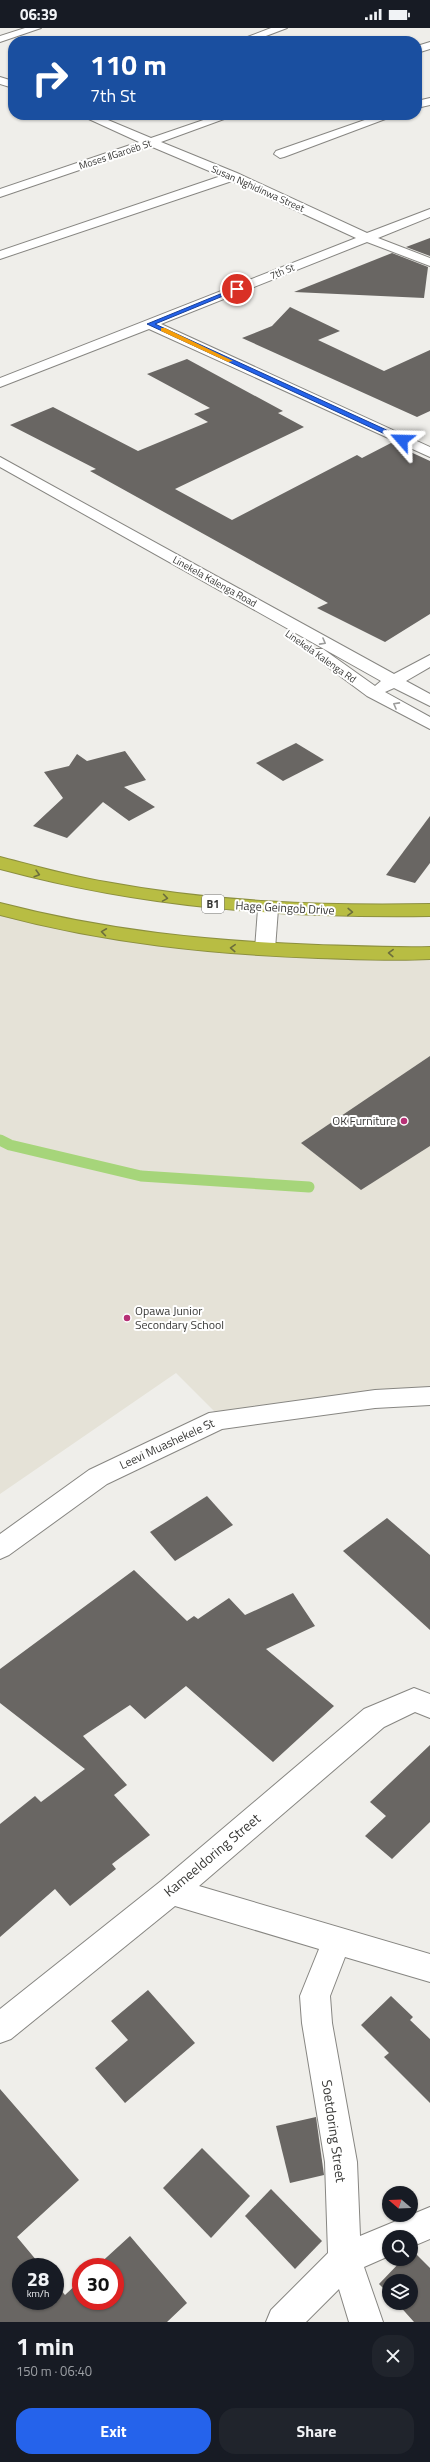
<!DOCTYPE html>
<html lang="en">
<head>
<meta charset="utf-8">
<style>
	:root { --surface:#171b24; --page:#20242c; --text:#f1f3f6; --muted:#9ea1a6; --accent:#2563eb }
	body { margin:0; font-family:"Titillium Web",sans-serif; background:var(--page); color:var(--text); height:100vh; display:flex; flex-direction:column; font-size:15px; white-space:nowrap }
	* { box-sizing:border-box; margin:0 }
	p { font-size:13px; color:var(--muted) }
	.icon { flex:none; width:22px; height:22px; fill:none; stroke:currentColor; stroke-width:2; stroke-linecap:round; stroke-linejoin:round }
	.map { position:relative; height:2294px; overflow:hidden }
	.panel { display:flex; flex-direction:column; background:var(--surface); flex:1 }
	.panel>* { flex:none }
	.banner { position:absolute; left:8px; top:8px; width:414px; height:84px; border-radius:16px; box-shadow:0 1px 3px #0004; background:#1a4fa0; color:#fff; overflow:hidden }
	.needle { width:26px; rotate:289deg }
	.tools { position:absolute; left:382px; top:2158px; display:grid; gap:8px }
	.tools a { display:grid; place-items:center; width:36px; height:36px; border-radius:50%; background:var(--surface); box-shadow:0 1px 3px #0004; font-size:20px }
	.speed { position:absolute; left:12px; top:2230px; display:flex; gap:8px; font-size:20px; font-weight:700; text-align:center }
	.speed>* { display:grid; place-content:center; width:52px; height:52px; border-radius:50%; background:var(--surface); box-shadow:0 1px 3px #0004; line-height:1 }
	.speed small { font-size:10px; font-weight:400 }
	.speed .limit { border:6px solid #d22; background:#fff; color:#111 }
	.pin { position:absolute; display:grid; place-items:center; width:34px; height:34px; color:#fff; margin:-17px; border:2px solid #fff; border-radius:50%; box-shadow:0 1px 4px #0007 }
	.me { position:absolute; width:44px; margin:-22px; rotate:295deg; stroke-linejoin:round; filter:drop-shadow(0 0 3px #0008) }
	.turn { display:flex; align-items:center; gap:14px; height:84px; padding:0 16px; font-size:18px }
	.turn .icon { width:52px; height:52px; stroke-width:2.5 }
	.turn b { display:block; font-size:28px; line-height:34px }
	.round { display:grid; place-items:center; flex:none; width:42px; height:42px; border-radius:16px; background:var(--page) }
	.overview { display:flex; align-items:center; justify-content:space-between; height:68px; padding:0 16px }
	h1 { font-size:24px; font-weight:700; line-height:30px }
	.primary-button { display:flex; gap:8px; margin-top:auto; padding:8px 16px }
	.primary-button a { flex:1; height:46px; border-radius:16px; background:var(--accent); color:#fff; font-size:16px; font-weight:700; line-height:46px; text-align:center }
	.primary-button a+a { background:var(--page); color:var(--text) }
	.status { display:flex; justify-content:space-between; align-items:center; height:28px; padding:0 20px; background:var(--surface); direction:ltr }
	.status svg { height:11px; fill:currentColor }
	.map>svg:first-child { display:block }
	.built { fill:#e5e2d7 }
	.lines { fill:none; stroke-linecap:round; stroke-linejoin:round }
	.stream { stroke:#a6d57a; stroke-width:11 }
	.building { fill:#696663 }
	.minor-casing { stroke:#878682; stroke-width:2 }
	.highway-casing { stroke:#8c8f3f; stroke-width:2 }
	.minor { fill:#fff; fill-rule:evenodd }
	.highway { fill:#b8bd43; fill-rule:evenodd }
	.oneway { stroke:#9c9c9b }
	.oneway2 { stroke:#6c6e3c }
	.route { fill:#2563eb; stroke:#184099 }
	.slow { fill:#f59e0b }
	.poi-dot { fill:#b63075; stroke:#fff; stroke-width:1.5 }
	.labels { text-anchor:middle; stroke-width:4; stroke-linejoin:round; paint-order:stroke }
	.far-street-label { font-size:10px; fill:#393937; stroke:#fff }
	.shield { fill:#fff; stroke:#747473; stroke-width:1 }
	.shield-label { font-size:11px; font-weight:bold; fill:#393937 }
	.street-label { font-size:12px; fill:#393937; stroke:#fff }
	.poi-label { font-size:12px; fill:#393937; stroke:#fff; text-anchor:end }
	.near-street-label { font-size:14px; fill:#393937; stroke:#fff }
</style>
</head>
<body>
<div class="status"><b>06:39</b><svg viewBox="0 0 49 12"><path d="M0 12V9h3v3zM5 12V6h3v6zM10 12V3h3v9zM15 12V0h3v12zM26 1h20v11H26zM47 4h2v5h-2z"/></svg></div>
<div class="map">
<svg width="430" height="2294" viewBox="0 0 430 2294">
	<rect width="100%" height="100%" fill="#efeeea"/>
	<path class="built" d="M 0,881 L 170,913 L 430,925 L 430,1368 L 218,1387 L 176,1345 L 0,1466 Z"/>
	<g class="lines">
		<path class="stream" d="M 0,1112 L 10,1117 L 141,1148 L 309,1159"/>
	</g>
	<g class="building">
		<path d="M 430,210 L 430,228 L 406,219 Z"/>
		<path d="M 392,225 L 428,239 L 424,270 L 294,264 Z"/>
		<path d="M 290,279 L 340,303 L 318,312 L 384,343 L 430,322 L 430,383 L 417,389 L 242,310 L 272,298 Z"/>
		<path d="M 187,331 L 283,383 L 278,385 L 304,399 L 175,461 L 232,492 L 357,427 L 362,430 L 391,415 L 430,433 L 430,586 L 385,614 L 317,580 L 328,575 L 90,443 L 96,441 L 10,397 L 53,379 L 138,423 L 208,394 L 194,386 L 210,380 L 147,346 Z"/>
		<path d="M 296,715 L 324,732 L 283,753 L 256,735 Z"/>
		<path d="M 125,723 L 146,752 L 124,759 L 155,779 L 129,793 L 103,774 L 67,810 L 33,798 L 63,770 L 44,744 L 69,738 L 77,726 L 87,733 Z"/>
		<path d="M 430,788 L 430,835 L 415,855 L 386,847 Z"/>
		<path d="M 430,1028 L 430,1118 L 361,1162 L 301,1115 Z"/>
		<path d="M 207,1468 L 233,1497 L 175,1533 L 150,1504 Z"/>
		<path d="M 387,1490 L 430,1527 L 430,1602 L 343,1523 Z"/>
		<path d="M 134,1542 L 187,1593 L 194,1588 L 198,1591 L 229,1570 L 245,1587 L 293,1565 L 315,1598 L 266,1621 L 334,1678 L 273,1734 L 186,1658 L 145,1691 L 130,1677 L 83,1708 L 127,1757 L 114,1767 L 150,1807 L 112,1836 L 116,1841 L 70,1878 L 55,1861 L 0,1909 L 0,1796 L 35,1768 L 41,1774 L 85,1741 L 0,1675 L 0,1641 Z"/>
		<path d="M 430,1717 L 430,1794 L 392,1831 L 365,1808 L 386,1788 L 370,1774 Z"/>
		<path d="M 148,1962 L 195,2015 L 125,2075 L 95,2040 L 128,2012 L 111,1993 Z"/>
		<path d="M 391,1968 L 413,1989 L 410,1992 L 430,2011 L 430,2075 L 384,2029 L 389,2025 L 361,1997 Z"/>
		<path d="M 0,2061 L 79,2152 L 17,2209 L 42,2239 L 21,2239 L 21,2273 L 55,2273 L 55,2255 L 65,2267 L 81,2252 L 81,2273 L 115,2273 L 115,2239 L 96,2239 L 130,2208 L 187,2275 L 167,2294 L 0,2294 Z"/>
		<path d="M 316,2089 L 324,2147 L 290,2155 L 276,2098 Z"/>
		<path d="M 202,2120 L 250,2168 L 211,2210 L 163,2160 Z"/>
		<path d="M 271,2161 L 322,2213 L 295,2241 L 245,2188 Z"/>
		<path d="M 412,2222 L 430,2240 L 430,2294 L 414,2294 L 397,2275 L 411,2275 L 411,2253 L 389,2253 L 389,2266 L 379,2256 L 403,2231 L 411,2231 Z"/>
	</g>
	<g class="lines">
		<g class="minor-casing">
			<g id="minor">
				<path d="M 25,0 L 41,0 L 0,14 L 0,8 Z"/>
				<path d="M 271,0 L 287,0 L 253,13 L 237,13 Z"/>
				<path d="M 430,14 L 430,21 L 417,25 L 417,18 Z"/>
				<path d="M 0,49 L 13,53 L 13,60 L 0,56 Z"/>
				<path d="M 430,70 L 430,77 L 417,80 L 417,73 Z"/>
				<path d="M 80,87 L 96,87 L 151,110 L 218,87 L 235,87 L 161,114 L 237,145 L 367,205 L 430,181 L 430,189 L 378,210 L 430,230 L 430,238 L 367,214 L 161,296 L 430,419 L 430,429 L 149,301 L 0,359 L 0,350 L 356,210 L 232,153 L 0,231 L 0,223 L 221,148 L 150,118 L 0,169 L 0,161 L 139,114 Z"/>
				<path d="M 379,87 L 396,87 L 284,129 L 280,130 L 274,126 L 276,123 Z"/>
				<path d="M 0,429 L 394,646 L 430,627 L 430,639 L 406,653 L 430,666 L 430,678 L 394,660 L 385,664 L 430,689 L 430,701 L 367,668 L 309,625 L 311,621 L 323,621 L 375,658 L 381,653 L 0,439 Z"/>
				<path d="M 268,875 L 275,877 L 278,881 L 275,921 L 272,925 L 265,927 L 258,925 L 255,921 L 258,881 L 261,877 Z"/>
				<path d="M 430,1359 L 430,1377 L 375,1380 L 222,1401 L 107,1456 L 9,1527 L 0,1531 L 0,1506 L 89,1442 L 209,1385 L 375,1362 Z"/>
				<path d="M 414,1660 L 430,1666 L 430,1690 L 415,1684 L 384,1699 L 199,1858 L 430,1926 L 430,1954 L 345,1929 L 330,1968 L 332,1995 L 357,2134 L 360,2208 L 430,2179 L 430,2211 L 411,2219 L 411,2209 L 389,2209 L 389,2228 L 364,2239 L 383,2294 L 349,2294 L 339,2261 L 306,2294 L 266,2294 L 271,2282 L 328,2225 L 325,2134 L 302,1995 L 300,1968 L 319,1921 L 175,1878 L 11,2011 L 0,2015 L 0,1981 L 161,1853 L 364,1681 Z"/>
			</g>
		</g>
		<g class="highway-casing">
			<g id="highway">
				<path d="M 0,829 C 35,838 70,848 106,854 C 213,874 321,878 430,876 L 430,888 C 280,890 145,880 0,841 Z"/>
				<path d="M 0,875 C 108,903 207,913 318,917 C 355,918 393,920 430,919 L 430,931 C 393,933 355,931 318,930 C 210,926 105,915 0,887 Z"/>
			</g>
		</g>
		<use href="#minor" class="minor"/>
		<use href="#highway" class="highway"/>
	</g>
	<defs><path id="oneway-chevron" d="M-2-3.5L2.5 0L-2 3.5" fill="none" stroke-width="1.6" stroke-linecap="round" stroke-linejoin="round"/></defs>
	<g class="oneway">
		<use href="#oneway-chevron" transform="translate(323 614) rotate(29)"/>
		<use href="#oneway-chevron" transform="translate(396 677) rotate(-151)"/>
	</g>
	<g class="oneway2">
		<use href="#oneway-chevron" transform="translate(37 846) rotate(16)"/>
		<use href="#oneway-chevron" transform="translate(165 870) rotate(9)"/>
		<use href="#oneway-chevron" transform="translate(350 884) rotate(2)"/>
		<use href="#oneway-chevron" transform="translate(104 904) rotate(-172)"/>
		<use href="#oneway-chevron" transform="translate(233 920) rotate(-177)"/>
		<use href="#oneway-chevron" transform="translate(391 925) rotate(-178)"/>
	</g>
	<path class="route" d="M 235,260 L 240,261 L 155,296 L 404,410 L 404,413 L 400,413 L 147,296 Z"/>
	<path class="slow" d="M 161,300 L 165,300 L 233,333 L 228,334 L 161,303 Z"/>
	<g class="poi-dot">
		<circle cx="404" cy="1093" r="4"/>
		<circle cx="127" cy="1290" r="4"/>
	</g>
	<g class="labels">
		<g class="far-street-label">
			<text transform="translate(115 126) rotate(-18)" y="4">Moses ǁGaroëb St</text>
			<text transform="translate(258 160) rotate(24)" y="4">Susan Nghidinwa Street</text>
			<text transform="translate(282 243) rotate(-22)" y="4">7th St</text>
			<text transform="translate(215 553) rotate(29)" y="4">Linekela Kalenga Road</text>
			<text transform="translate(321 628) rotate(35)" y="4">Linekela Kalenga Rd</text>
		</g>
		<rect class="shield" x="202" y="867" width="22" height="18" rx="3"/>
		<g class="shield-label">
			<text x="213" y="880">B1</text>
		</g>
		<g class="street-label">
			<text transform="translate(285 880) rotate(3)" y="4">Hage Geingob Drive</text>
			<text transform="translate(167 1416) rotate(-25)" y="4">Leevi Muashekele St</text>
		</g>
		<g class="poi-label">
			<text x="396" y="1097">OK Furniture</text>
			<text x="135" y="1287" text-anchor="start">Opawa Junior<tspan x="135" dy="14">Secondary School</tspan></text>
		</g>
		<g class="near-street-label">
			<text transform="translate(212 1827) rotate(-40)" y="5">Kameeldoring Street</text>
			<text transform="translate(334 2103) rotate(82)" y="5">Soetdoring Street</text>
		</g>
	</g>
</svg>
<div class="tools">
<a><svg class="needle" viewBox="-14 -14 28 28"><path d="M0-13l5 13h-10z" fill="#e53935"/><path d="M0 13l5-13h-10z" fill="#9ea1a6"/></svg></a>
<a><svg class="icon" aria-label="search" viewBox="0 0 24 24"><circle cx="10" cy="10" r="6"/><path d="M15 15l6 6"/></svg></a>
<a><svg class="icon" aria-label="layers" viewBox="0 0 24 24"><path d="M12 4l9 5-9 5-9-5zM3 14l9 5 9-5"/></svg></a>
</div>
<div class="speed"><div>28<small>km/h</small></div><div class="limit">30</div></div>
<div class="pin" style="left:237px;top:261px;background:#d93025"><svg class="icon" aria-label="arrive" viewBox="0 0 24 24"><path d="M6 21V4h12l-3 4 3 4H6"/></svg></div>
<svg class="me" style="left:402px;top:412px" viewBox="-20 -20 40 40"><path d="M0-17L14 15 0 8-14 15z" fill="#2563eb" stroke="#fff" stroke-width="4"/></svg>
<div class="banner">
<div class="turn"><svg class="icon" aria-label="right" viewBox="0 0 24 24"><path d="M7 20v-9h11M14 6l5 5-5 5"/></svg><div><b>110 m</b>7th St</div></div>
</div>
</div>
<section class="panel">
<div class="overview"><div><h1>1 min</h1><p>150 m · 06:40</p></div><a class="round"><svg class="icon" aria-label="close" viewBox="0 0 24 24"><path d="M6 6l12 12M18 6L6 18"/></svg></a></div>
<div class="primary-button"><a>Exit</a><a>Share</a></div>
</section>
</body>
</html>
